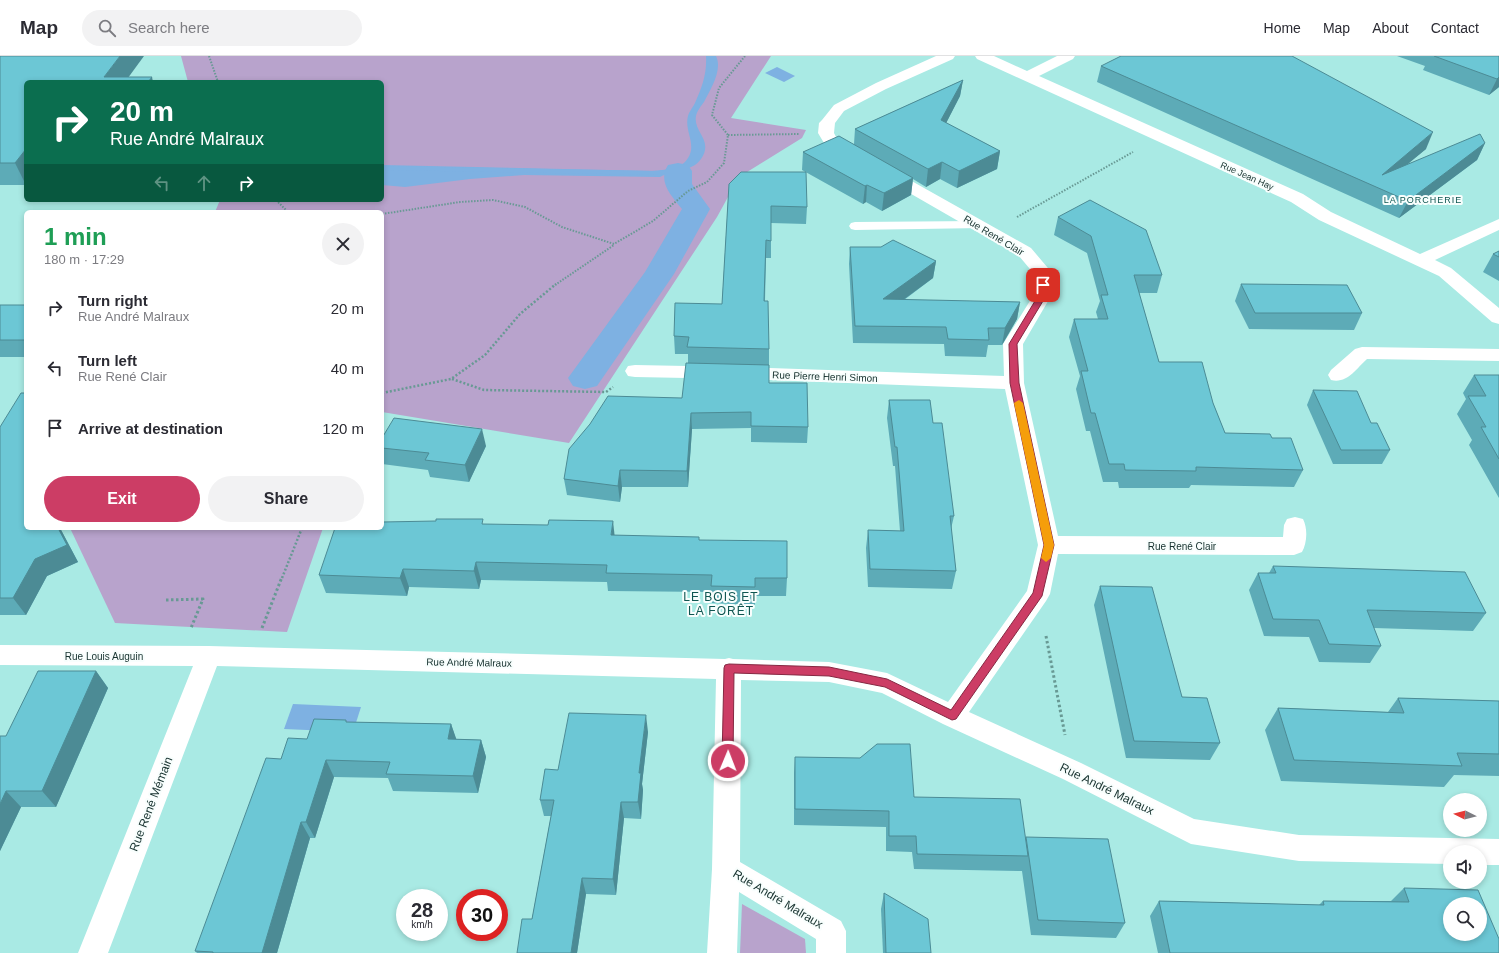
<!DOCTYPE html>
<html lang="en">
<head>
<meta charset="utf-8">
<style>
	:root { --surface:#fff; --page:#f2f2f3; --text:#2b2b33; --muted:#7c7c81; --line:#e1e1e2; --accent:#cc3d65 }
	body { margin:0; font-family:Helvetica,sans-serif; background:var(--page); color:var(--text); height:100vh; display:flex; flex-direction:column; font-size:15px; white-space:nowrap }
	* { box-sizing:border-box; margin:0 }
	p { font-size:13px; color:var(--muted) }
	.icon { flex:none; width:22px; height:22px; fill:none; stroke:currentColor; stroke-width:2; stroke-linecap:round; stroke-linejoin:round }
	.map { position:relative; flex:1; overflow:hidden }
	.details { position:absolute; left:24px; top:154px; width:360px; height:320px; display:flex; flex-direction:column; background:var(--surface); border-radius:6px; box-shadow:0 2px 6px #0003 }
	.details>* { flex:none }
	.guide { position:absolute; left:24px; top:24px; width:360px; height:122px; border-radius:6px; box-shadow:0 2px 6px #0003; background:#0b6e4f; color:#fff; overflow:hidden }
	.needle { width:26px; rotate:276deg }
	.fabs { position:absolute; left:1443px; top:737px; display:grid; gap:8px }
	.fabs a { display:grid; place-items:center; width:44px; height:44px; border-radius:50%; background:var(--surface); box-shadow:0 2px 6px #0003; font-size:20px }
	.speed { position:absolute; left:396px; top:833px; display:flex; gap:8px; font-size:20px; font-weight:700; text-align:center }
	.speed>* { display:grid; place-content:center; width:52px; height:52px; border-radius:50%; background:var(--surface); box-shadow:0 2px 6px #0003; line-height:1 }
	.speed small { font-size:10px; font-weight:400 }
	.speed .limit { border:6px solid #d22; background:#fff; color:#111 }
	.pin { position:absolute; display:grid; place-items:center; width:34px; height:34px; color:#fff; margin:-17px; border-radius:8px; box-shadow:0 2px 6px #0006 }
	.me { position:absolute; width:44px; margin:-22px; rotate:1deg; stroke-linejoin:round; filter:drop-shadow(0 0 3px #0008) }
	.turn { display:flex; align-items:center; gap:14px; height:84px; padding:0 20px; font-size:18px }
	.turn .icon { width:52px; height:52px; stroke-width:2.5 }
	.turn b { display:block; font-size:28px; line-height:34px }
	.lanes { display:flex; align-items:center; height:38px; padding:0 20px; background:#0003; justify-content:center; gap:20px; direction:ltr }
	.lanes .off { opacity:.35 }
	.round { display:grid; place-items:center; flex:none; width:42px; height:42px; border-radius:21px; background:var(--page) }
	.summary { display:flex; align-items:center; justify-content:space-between; height:68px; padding:0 20px }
	h1 { font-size:24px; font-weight:700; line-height:30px; color:#1e9e55 }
	.primary-button { display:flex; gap:8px; margin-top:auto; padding:8px 20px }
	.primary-button a { flex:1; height:46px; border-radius:24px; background:var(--accent); color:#fff; font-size:16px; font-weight:700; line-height:46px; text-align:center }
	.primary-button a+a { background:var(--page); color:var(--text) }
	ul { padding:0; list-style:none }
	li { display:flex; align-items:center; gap:12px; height:60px; padding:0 20px }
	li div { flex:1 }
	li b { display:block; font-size:15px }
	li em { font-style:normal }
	header { display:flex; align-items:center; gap:24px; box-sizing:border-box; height:56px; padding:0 20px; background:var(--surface); border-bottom:1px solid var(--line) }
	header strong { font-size:19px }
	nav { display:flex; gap:22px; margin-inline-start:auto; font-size:14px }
	.search { width:280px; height:36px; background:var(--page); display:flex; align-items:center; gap:10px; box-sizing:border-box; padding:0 14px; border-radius:22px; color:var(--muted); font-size:15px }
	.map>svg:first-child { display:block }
	.green { fill:#b8a3cc }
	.water { fill:#7eb1e2 }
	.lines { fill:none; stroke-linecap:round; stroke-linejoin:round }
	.stream { fill:#7eb1e2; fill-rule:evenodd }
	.canal { fill:#7eb1e2; fill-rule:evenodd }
	.path-far2 { stroke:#689994; stroke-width:2; stroke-dasharray:1.5 1.5; stroke-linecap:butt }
	.path-far1 { stroke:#689994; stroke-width:2.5; stroke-dasharray:2 2; stroke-linecap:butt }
	.path { stroke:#689994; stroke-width:3; stroke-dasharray:2.5 2.5; stroke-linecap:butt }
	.service { fill:#fff; fill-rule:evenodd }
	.minor { fill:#fff; fill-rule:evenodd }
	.wall { fill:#5dabb7 }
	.shaded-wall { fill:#4c8b95 }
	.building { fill:#6cc7d5; stroke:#4c8b95; fill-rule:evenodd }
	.route { fill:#cc3d65; stroke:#852842 }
	.slow { fill:#f59e0b }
	.labels { text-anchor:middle; stroke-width:4; stroke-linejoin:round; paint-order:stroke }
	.far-street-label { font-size:9px; fill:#16312e; stroke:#f8fefd }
	.far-neighbourhood-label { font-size:9px; letter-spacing:1px; fill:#0e5651; stroke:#f8fefd }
	.street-label { font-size:10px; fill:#16312e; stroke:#f8fefd }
	.quarter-label { font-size:12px; letter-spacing:1px; fill:#0e5651; stroke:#f8fefd }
	.near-street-label { font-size:12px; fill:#16312e; stroke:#f8fefd }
</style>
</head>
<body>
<header>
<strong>Map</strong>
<div class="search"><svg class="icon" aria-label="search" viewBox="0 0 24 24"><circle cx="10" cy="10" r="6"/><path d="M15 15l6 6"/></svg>Search here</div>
<nav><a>Home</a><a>Map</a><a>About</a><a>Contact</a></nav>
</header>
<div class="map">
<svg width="1499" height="897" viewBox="0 0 1499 897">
	<rect width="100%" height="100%" fill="#a9eae4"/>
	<g class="green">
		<path d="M 181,0 L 771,0 L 731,62 L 806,74 L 802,82 L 739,121 L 717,161 L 569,387 L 382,356 L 382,156 L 215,156 L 220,144 L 382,144 L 382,26 L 188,26 Z"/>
		<path d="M 70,472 L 323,472 L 287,576 L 115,567 Z"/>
		<path d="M 742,848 L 805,883 L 806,897 L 740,897 Z"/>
	</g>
	<g class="water">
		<path d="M 706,0 L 716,0 C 723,14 710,34 704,46 C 701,50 697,55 696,60 C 693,76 714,84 701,103 C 692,116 673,114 660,121 L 524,119 L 470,123 L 405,131 L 382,129 L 382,109 L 652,115 C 665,113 680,115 688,102 C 697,88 684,75 688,60 C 689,56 693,51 695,47 C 702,31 707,18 706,0 Z"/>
		<path d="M 777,11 L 795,20 L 784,26 L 765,17 Z"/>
		<path d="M 293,648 L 361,651 L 353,676 L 284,673 Z"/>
	</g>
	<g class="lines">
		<path class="stream" d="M 382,110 L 659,115 L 670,113 L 674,115 L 673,117 L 659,119 L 382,114 Z"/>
		<path class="canal" d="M 678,107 L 688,109 L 692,115 L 692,128 L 710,153 L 674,218 L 597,330 L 585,333 L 573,330 L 568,322 L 645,216 L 682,153 C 672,140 657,126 668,109 Z"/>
		<g class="path-far2">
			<path d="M 209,0 L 218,26"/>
			<path d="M 728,79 L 800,78"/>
			<path d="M 276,144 L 288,156"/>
			<path d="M 382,158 L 460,146 L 493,144 L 525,151 L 562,171 L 614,188 L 653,165 L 688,135 L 707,126 L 724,107 L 728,79 L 712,59 L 719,32 L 745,0"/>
			<path d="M 1017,161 L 1133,96"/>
			<path d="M 555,229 L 614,189"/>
		</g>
		<g class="path-far1">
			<path d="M 452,323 L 484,334 L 606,336 L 613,331"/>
			<path d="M 382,337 L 451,323 L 485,299 L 520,258 L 556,228"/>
			<path d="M 282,522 L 302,472"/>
		</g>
		<g class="path">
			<path d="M 166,544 L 203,543 L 191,572"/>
			<path d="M 262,572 L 282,521"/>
			<path d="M 1046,580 L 1065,679"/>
		</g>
		<path class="service" d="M 978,165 L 982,166 L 984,169 L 982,172 L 855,174 L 851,173 L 849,170 L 851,167 L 855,166 Z"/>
		<g class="minor">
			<path d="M 936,0 L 955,0 L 953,3 L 886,33 L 844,55 L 835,67 L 834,77 L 836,81 L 863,97 L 865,100 L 863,103 L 857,105 L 851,103 L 824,87 L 818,77 L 819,67 L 822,64 L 834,49 L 876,27 Z"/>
			<path d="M 975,0 L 994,0 L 1027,15 L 1057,0 L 1075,0 L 1073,3 L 1039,20 L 1303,138 L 1331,156 L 1420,198 L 1499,163 L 1499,174 L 1435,204 L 1451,212 L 1499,252 L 1499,268 L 1492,266 L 1439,220 L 1319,164 L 1291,146 L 977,3 Z"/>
			<path d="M 886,112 L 892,114 L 1031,192 L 1053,218 L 1051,240 L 1023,288 L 1024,327 L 1058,480 L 1283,481 L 1284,469 L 1287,463 L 1295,461 L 1303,463 C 1308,473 1307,487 1302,496 L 1294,499 L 1058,498 L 1050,538 L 1046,545 L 969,656 L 1081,707 L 1194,763 L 1299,779 L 1499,783 L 1499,809 L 1480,809 L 1480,796 L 1450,796 L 1450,808 L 1299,805 L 1191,788 L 1063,723 L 943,668 L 882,637 L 829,626 L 741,624 L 740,806 L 841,865 L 846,875 L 846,897 L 816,897 L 816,883 L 739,836 L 737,897 L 707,897 L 712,813 L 716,623 L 217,610 L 108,897 L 78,897 L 193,610 L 0,609 L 0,589 L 209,590 L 725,603 L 729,602 L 733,603 L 829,606 L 887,617 L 948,646 L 1027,535 L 1038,489 L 1005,333 L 739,323 L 635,321 L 628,320 L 625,315 L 628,310 L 635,309 L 739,311 L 1004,320 L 1003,288 L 1033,240 L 1035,219 L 1019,200 L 880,120 L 878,117 L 880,114 Z"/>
			<path d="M 1362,291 L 1499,293 L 1499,305 L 1367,303 C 1356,313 1347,328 1331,324 L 1328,319 L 1331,314 L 1355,293 Z"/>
		</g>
	</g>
	<g class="wall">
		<path d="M 0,0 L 26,26 L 26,129 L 0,129 Z"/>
		<path d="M 1397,0 L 1499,0 L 1499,31 L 1489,39 L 1423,14 L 1425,10 Z"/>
		<path d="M 1101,10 L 1426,93 L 1407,108 L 1485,87 L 1477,104 L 1399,162 L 1097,26 Z"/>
		<path d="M 963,24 L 960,40 L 946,67 L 1000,95 L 997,113 L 957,132 L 940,123 L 926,131 L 913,123 L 911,139 L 882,155 L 866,146 L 863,148 L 802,114 L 803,96 L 854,88 L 855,73 Z"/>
		<path d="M 729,128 L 807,151 L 806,168 L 771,167 L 771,202 L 766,202 L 765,245 L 769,293 L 769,327 L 808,371 L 807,387 L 751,386 L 751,372 L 692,373 L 688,431 L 622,431 L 620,446 L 567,439 L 564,423 L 682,342 L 688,307 L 688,298 L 675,298 L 674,280 L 722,248 Z"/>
		<path d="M 1058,161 L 1162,219 L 1157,237 L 1139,237 L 1159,306 L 1213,347 L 1225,377 L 1272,382 L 1303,414 L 1294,431 L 1191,429 L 1189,432 L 1119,432 L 1118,426 L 1103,426 L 1090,375 L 1086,375 L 1076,333 L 1080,320 L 1069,281 L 1074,263 L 1098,263 L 1096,256 L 1100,245 L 1087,197 L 1054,179 Z"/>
		<path d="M 850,191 L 936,205 L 933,222 L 904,244 L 1020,246 L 1017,263 L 1002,289 L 988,289 L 986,301 L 945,300 L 944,288 L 853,287 L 849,208 Z"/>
		<path d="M 1499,195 L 1499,225 L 1483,216 L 1493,198 Z"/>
		<path d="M 1241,228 L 1362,257 L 1354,274 L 1249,273 L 1235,245 Z"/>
		<rect x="0" y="249" width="26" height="52"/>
		<path d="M 1474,319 L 1499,319 L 1499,442 L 1469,389 L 1472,384 L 1457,358 L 1466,343 L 1463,337 Z"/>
		<path d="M 1313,334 L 1371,367 L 1390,394 L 1382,408 L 1333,408 L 1307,349 Z"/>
		<path d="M 889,344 L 933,367 L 954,460 L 951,473 L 956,515 L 952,533 L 868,531 L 866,492 L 868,474 L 900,475 L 895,410 L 893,410 L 887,362 Z"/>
		<path d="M 0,371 L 26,472 L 60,472 L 78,506 L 47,520 L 26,559 L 0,559 Z"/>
		<path d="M 382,382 L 486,390 L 469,426 L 430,421 L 428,414 L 382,408 Z"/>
		<path d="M 484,468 L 615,479 L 699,484 L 787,522 L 786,540 L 755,540 L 755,549 L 712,547 L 711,536 L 608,535 L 607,526 L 481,524 L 479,533 L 409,531 L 407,540 L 326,537 L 319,519 Z"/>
		<path d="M 1273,510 L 1486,557 L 1473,575 L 1374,572 L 1381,590 L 1370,607 L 1319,606 L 1309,581 L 1264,580 L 1249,534 L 1258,517 L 1269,517 Z"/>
		<path d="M 1100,530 L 1182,641 L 1220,687 L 1210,704 L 1126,702 L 1094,549 Z"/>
		<path d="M 96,615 L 108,632 L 56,751 L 21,751 L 0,795 L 6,680 Z"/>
		<path d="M 1398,642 L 1499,645 L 1499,720 L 1454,719 L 1444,731 L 1281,725 L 1265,674 L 1278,652 L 1388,656 Z"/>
		<path d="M 347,666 L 451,668 L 456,683 L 481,684 L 486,701 L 478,737 L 393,735 L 388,722 L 334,721 L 315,782 L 310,782 L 277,897 L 197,897 L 195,895 L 281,703 L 307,683 Z"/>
		<path d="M 648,676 L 642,728 L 643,734 L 641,763 L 624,762 L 616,839 L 586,838 L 577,897 L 517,897 L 532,863 L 551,760 L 544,760 L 540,744 L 558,714 Z"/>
		<path d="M 795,701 L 914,741 L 1025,782 L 1125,867 L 1116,882 L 1031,879 L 1022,815 L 914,813 L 912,796 L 886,795 L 886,771 L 794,769 L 794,717 Z"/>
		<path d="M 1404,832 L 1499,897 L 1158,897 L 1150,860 L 1159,845 L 1319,849 L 1323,845 L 1391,845 Z"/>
		<path d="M 884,837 L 931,897 L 883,897 L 881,853 Z"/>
	</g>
	<g class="shaded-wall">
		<path d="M 120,0 L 144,0 L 125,26 L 104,21 Z"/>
		<path d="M 152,21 L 153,26 L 148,26 Z"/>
		<path d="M 1499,21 L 1499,31 L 1489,39 L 1497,23 Z"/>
		<path d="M 963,24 L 960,40 L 939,81 L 941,64 Z"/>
		<path d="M 1433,76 L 1426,93 L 1379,132 L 1382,119 Z"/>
		<path d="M 1485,87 L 1477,104 L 1399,162 L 1408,145 Z"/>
		<path d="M 26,93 L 26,129 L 15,107 Z"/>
		<path d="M 1000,95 L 997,113 L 957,132 L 959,115 Z"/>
		<path d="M 942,106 L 940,123 L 926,131 L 928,113 Z"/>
		<path d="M 913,122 L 911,139 L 882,155 L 884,137 Z"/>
		<path d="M 867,129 L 866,146 L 863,148 L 865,130 Z"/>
		<path d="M 936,205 L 933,222 L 881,260 L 883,243 Z"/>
		<path d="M 1020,246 L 1017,263 L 1002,289 L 1005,272 Z"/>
		<path d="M 691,357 L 692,373 L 688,431 L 687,415 Z"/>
		<path d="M 482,373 L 486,390 L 469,426 L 465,409 Z"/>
		<path d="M 620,414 L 622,431 L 620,446 L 618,430 Z"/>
		<path d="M 613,465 L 615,483 L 611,479 Z"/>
		<path d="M 58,472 L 60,472 L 78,506 L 47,520 L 26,559 L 13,542 L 35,503 Z"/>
		<path d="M 476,506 L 481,524 L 479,533 L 474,515 Z"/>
		<path d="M 403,513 L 409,531 L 407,540 L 400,522 Z"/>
		<path d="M 96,615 L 108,632 L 56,751 L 42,735 Z"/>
		<path d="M 646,659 L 648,676 L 642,728 L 643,734 L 641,763 L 638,746 L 639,717 Z"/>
		<path d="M 451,668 L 457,685 L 448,683 Z"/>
		<path d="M 481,684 L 486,701 L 478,737 L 473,720 Z"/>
		<path d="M 326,704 L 334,721 L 315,782 L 306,766 Z"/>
		<path d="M 6,735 L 21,751 L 0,795 L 0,748 Z"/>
		<path d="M 621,746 L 624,762 L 616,839 L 613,823 Z"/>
		<path d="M 301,766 L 310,782 L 277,897 L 262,897 Z"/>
		<path d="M 582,822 L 586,838 L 577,897 L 571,897 Z"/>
	</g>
	<g class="building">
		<path d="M 0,0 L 120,0 L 104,21 L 152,21 L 148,26 L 26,26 L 26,93 L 15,107 L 0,107 Z"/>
		<path d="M 1121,0 L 1292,0 L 1433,76 L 1382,119 L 1480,78 L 1485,87 L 1408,145 L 1101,10 Z"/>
		<path d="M 1434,0 L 1499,0 L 1499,21 L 1497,23 Z"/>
		<path d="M 963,24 L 941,64 L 1000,95 L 959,115 L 942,106 L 928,113 L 855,73 Z"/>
		<path d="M 839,80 L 913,122 L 884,137 L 867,129 L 865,130 L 803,96 Z"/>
		<path d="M 741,116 L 806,116 L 807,151 L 771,150 L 771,185 L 766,184 L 764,245 L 768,245 L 769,293 L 687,291 L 689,281 L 674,280 L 675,247 L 722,248 L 729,128 Z"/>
		<path d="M 1090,144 L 1146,174 L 1162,219 L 1134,219 L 1159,306 L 1202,306 L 1213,347 L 1225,377 L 1270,378 L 1272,382 L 1291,382 L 1303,414 L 1196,411 L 1196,415 L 1125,414 L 1124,408 L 1109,408 L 1095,357 L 1091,357 L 1081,315 L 1088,315 L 1074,263 L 1108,263 L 1101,239 L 1108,239 L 1091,180 L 1058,161 Z"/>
		<path d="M 893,184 L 936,205 L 883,243 L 1020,246 L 1005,272 L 988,272 L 989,284 L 948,283 L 946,271 L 855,270 L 850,191 L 881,191 Z"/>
		<path d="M 1499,195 L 1499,201 L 1493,198 Z"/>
		<path d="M 1241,228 L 1347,229 L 1362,257 L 1255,257 Z"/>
		<rect x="0" y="249" width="26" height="35"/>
		<path d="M 686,307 L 769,309 L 769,327 L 807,327 L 808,371 L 751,370 L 751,356 L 691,357 L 687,415 L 620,414 L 618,430 L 564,423 L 569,393 L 590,368 L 608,340 L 682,342 Z"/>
		<path d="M 1474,319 L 1499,319 L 1499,403 L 1481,371 L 1486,371 L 1468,340 L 1486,340 Z"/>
		<path d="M 1313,334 L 1357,335 L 1371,367 L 1377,367 L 1390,394 L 1341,394 Z"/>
		<path d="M 21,337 L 26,337 L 26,472 L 58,472 L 67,489 L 35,503 L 13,542 L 0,542 L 0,371 Z"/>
		<path d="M 889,344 L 930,344 L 933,367 L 942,367 L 954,460 L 950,460 L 956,515 L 870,513 L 868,474 L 904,475 L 897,391 L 895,391 Z"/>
		<path d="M 394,362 L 482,373 L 465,409 L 425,404 L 429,397 L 382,392 L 382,382 Z"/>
		<path d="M 436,463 L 483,463 L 482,468 L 548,469 L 549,464 L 613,465 L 611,479 L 699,481 L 699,484 L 787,485 L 787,522 L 755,522 L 755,531 L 711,530 L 712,519 L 606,517 L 607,509 L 476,506 L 474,515 L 403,513 L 400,522 L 319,519 L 335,472 L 382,472 L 382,466 L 436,465 Z"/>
		<path d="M 1273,510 L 1465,516 L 1486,557 L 1367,554 L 1381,590 L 1329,588 L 1319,564 L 1273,563 L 1258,517 L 1276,517 Z"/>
		<path d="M 1100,530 L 1152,531 L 1182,641 L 1207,642 L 1220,687 L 1134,685 Z"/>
		<path d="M 38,615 L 96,615 L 42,735 L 6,735 L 0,748 L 0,680 L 6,680 Z"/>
		<path d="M 1398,642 L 1499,645 L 1499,698 L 1457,697 L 1462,710 L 1294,704 L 1278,652 L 1404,657 Z"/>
		<path d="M 569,657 L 646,659 L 639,717 L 641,717 L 638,746 L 621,746 L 613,823 L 582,822 L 571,897 L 517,897 L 522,863 L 532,863 L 554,744 L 540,744 L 545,713 L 558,714 Z"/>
		<path d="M 314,663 L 346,664 L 346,666 L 451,668 L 448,683 L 481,684 L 473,720 L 386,718 L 390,706 L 326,704 L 306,766 L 301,766 L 262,897 L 268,897 L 213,897 L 213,896 L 195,895 L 266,702 L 281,703 L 288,682 L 307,683 Z"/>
		<path d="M 877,688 L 910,688 L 914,741 L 1020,743 L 1028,800 L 917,798 L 916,780 L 889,780 L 889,755 L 795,753 L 795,701 L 860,702 Z"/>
		<path d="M 1026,781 L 1108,783 L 1125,867 L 1038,864 Z"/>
		<path d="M 1404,832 L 1478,834 L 1499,883 L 1499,897 L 1170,897 L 1159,845 L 1324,849 L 1323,845 L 1409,846 ZM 1450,848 L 1480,848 L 1480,878 L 1450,878 Z"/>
		<path d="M 884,837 L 928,863 L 931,897 L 886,897 Z"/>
	</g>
	<path class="route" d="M 1040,227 L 1043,227 L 1047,229 L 1046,240 L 1017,288 L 1019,327 L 1054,489 L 1042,540 L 956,663 L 952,664 L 885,631 L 829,620 L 734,617 L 733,705 L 732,708 L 728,710 L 724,708 L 722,705 L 724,612 L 725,609 L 729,608 L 829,611 L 887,623 L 951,654 L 1033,537 L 1044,489 L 1010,327 L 1009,288 L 1038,240 Z"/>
	<path class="slow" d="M 1019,344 L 1023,347 L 1054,489 L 1051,502 L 1046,506 L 1041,502 L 1044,489 L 1014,347 Z"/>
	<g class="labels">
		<g class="far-street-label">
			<text transform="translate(1247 120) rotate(24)" y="3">Rue Jean Hay</text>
		</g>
		<g class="far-neighbourhood-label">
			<text x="1423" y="147">LA PORCHERIE</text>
		</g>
		<g class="street-label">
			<text transform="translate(994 179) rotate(31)" y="4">Rue René Clair</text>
			<text transform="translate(825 320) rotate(2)" y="4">Rue Pierre Henri Simon</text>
			<text x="1182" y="494">Rue René Clair</text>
			<text x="104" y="604">Rue Louis Auguin</text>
			<text transform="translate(469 606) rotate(1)" y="4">Rue André Malraux</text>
		</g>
		<g class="quarter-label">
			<text x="721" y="545">LE BOIS ET<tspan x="721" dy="14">LA FORÊT</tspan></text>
		</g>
		<g class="near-street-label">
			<text transform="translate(1107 733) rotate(26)" y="4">Rue André Malraux</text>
			<text transform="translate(151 748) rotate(-69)" y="4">Rue René Mémain</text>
			<text transform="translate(778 843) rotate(31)" y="4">Rue André Malraux</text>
		</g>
	</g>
</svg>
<div class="fabs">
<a><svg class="needle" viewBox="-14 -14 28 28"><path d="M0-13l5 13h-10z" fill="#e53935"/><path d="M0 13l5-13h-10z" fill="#7c7c81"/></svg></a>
<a><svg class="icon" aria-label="sound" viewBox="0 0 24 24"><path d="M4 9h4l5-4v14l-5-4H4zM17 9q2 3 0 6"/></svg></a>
<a><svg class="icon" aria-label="search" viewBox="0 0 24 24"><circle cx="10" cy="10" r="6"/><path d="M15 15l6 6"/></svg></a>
</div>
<div class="speed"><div>28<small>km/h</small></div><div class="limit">30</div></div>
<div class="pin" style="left:1043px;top:229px;background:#d93025"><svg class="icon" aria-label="arrive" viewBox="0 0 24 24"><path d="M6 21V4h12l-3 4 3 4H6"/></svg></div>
<svg class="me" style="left:728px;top:705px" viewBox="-20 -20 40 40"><circle r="17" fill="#cc3d65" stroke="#fff" stroke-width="3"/><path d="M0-11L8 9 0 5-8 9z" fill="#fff"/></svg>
<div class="guide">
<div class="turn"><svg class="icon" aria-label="right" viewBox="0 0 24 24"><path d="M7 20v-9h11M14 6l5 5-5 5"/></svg><div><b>20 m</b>Rue André Malraux</div></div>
<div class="lanes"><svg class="icon off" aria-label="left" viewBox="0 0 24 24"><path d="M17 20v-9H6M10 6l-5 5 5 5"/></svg><svg class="icon off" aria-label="ahead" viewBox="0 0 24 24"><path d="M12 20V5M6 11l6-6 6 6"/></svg><svg class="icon" aria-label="right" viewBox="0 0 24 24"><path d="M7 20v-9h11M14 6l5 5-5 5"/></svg></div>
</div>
<section class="details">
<div class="summary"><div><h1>1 min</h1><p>180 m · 17:29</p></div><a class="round"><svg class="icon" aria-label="close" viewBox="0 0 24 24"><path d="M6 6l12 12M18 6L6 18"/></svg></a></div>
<ul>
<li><svg class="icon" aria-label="right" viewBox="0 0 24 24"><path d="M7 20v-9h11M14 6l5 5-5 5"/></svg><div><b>Turn right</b><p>Rue André Malraux</p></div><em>20 m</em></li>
<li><svg class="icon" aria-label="left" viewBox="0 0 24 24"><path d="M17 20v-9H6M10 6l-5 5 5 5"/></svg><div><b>Turn left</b><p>Rue René Clair</p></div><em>40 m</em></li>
<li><svg class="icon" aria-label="arrive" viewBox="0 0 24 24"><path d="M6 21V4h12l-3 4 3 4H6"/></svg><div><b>Arrive at destination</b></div><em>120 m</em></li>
</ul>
<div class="primary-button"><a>Exit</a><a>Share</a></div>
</section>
</div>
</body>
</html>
